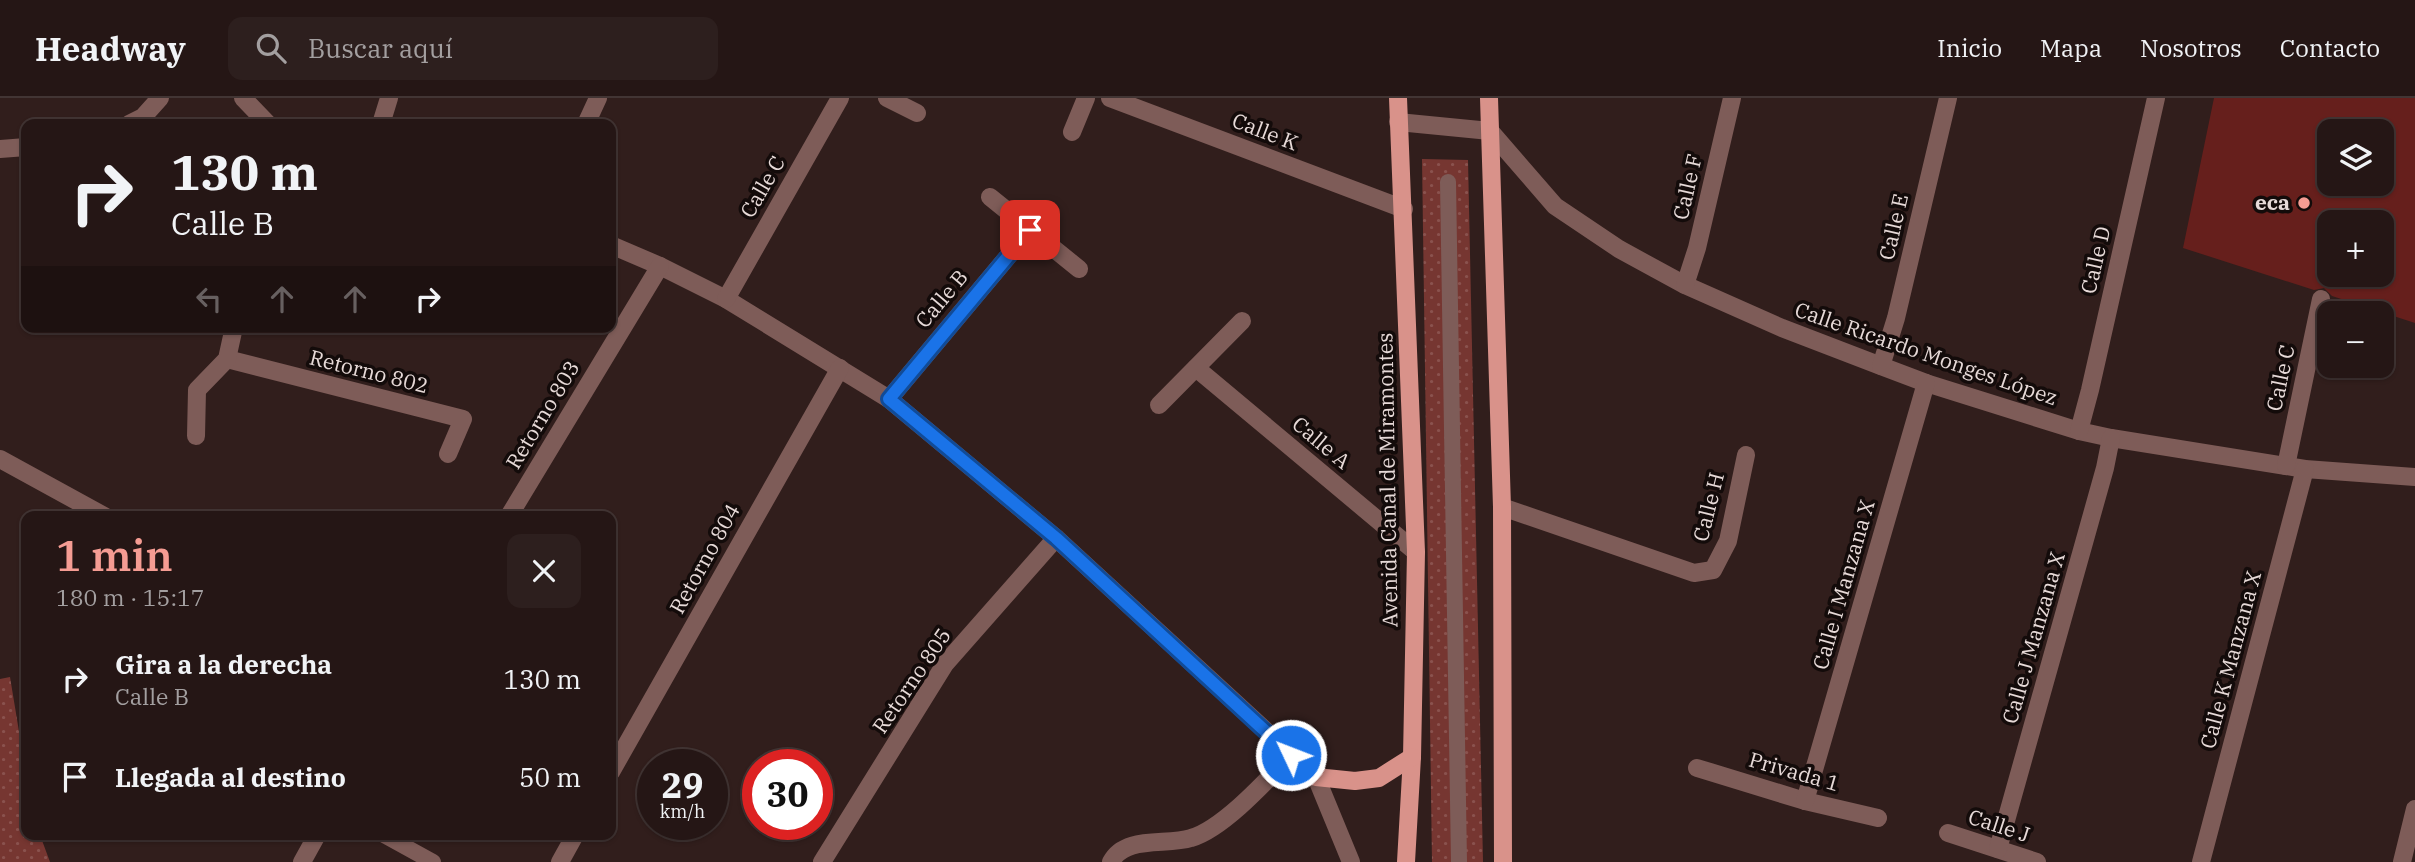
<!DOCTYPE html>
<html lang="es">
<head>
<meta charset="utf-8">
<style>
	:root { --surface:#251615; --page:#2d1f1e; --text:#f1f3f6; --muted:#a39fa0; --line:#423534; --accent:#f59c93 }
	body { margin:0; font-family:"IBM Plex Serif",serif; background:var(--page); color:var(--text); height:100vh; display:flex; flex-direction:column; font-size:26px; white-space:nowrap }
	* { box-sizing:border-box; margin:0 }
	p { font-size:23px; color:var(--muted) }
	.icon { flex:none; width:38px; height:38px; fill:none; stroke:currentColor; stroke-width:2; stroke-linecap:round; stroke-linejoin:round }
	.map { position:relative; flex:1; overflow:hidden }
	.drawer { position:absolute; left:21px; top:413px; width:595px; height:329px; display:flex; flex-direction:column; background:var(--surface); border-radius:14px; box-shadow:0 2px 5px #0004,0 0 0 2px var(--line) }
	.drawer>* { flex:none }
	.guide { position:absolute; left:21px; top:21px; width:595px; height:214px; border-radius:14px; box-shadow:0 2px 5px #0004,0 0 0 2px var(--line); background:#251615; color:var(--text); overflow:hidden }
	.fabs { position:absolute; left:2317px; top:21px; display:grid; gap:14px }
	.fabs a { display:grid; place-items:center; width:77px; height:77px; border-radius:14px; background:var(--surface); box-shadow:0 2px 5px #0004,0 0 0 2px var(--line); font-size:35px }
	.speed { position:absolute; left:637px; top:651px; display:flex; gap:14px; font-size:35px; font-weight:700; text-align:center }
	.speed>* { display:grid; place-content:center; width:91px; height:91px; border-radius:50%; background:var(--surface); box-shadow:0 2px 5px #0004,0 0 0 2px var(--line); line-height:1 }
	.speed small { font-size:18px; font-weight:400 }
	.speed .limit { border:10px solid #d22; background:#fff; color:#111 }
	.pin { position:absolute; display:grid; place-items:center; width:60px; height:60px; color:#fff; margin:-30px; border-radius:14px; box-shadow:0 4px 10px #0006 }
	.me { position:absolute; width:77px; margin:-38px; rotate:313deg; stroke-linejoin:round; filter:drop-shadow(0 0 5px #0008) }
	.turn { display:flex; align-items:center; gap:24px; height:147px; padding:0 35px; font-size:32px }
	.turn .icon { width:91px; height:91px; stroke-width:2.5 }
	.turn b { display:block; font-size:49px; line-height:60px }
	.lanes { display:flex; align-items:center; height:66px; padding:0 35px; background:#0003; justify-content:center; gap:35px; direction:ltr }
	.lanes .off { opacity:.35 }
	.round { display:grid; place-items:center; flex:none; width:74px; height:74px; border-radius:14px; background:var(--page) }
	.overview { display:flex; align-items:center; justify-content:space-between; height:119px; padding:0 35px }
	h1 { font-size:42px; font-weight:600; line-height:52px; color:var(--accent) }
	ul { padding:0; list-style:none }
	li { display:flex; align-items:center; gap:21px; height:98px; padding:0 35px }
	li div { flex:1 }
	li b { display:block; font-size:26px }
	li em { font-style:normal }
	header { display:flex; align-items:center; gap:42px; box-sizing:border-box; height:98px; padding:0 35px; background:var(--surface); border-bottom:2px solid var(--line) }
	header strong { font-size:33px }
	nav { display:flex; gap:38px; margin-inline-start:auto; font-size:24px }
	.search { width:490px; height:63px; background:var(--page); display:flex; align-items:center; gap:18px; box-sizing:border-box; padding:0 24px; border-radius:14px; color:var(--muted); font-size:26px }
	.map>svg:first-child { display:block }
	.park { fill:url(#park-dots) }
	.building { fill:#661f1c; fill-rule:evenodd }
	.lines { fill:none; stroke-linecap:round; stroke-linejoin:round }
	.pedestrian { stroke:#7e5c58; stroke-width:16 }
	.minor { stroke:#7e5c58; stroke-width:18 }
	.primary { stroke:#d9928a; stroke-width:18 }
	.route-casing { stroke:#114b97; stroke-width:18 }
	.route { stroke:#1a73e8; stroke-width:12 }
	.poi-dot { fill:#f59c93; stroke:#130b0a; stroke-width:2.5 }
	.labels { text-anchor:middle; stroke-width:7; stroke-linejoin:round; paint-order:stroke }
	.street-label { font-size:21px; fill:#e7dad8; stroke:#130b0a }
	.poi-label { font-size:21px; font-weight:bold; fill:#e7dad8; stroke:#130b0a; text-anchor:end }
</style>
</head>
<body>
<header>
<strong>Headway</strong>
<div class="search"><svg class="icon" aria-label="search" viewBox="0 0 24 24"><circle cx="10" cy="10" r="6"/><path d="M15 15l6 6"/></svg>Buscar aquí</div>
<nav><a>Inicio</a><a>Mapa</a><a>Nosotros</a><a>Contacto</a></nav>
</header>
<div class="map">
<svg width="2415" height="764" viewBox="0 0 2415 764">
	<defs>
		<pattern id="park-dots" width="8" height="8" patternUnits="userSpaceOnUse" patternTransform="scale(1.75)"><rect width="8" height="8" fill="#763631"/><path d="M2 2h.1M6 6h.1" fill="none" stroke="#8a524e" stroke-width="1.8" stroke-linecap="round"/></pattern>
	</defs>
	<rect width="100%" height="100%" fill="#311e1c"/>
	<g class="park">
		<path d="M 1422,61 L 1468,62 L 1483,764 L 1432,764 Z"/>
		<path d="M 10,579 L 26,676 L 26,737 L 40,737 L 50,764 L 0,764 L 0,581 Z"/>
	</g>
	<path class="building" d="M 2214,0 L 2415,0 L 2415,225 L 2332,198 L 2324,190 L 2314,192 L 2183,150 ZM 2329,33 L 2382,33 L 2382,86 L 2329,86 ZM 2329,124 L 2382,124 L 2382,177 L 2329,177 Z"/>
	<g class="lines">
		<g class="pedestrian">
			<path d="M 1448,84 L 1459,764"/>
			<path d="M 384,737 L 433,764"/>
		</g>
		<g class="minor">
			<path d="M 243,0 L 268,26"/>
			<path d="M 887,0 L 917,15"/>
			<path d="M 1110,0 L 1404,111"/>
			<path d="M 1398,24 L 1490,33 L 1555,108 L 1619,151 L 1685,187 L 1782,230 L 1881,268 L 1926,285 L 2079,333 L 2111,340 L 2305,371 L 2415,379"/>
			<path d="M 129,26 L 143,19 L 160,0"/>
			<path d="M 381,26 L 389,0"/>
			<path d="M 586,26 L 598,0"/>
			<path d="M 1072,34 L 1086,0"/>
			<path d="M 0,51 L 26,49"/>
			<path d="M 990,99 L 1079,171"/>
			<path d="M 611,147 L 660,168 L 726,201 L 889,301 L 1056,440 L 1316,679 L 1351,764"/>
			<path d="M 1685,187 L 1697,150 L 1732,0"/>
			<path d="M 726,201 L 840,0"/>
			<path d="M 227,261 L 463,321 L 448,356"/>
			<path d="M 1881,268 L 1896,220 L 1948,0"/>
			<path d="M 1196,270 L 1416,454"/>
			<path d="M 889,301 L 1030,132"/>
			<path d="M 1159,307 L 1242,223"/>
			<path d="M 2079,333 L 2090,292 L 2156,0"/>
			<path d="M 196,338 L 197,292 L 227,261 L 234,229"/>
			<path d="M 0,361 L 104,418"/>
			<path d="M 2286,368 L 2321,201"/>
			<path d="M 1502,409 L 1694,475 L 1713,472 L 1728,443 L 1746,357"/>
			<path d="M 509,418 L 660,168"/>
			<path d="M 1697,670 L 1805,703 L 1878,720"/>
			<path d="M 611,674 L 840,270"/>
			<path d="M 1805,703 L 1926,285"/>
			<path d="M 1948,735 L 2037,764"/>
			<path d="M 1998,751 L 2105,370 L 2111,340"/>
			<path d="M 302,764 L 317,737"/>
			<path d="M 560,764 L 575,737"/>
			<path d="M 822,764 L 945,566 L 1056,440"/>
			<path d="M 1111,764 C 1125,737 1166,748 1191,740 C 1223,731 1268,681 1291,657"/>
			<path d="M 2201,764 L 2305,371"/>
			<path d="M 2402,764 L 2415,711"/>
		</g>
		<g class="primary">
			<path d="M 1398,0 L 1416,454 L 1412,659 L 1406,764"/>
			<path d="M 1489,0 L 1502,409 L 1503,764"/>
			<path d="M 1316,679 L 1355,683 L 1379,680 L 1412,659"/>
		</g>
	</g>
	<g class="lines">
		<g class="route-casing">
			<path id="route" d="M 1030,132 L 889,301 L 1056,440 L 1291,657"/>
		</g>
		<use href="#route" class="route"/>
	</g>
	<circle class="poi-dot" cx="2304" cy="105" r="7"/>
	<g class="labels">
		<g class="street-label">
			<text transform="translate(1265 34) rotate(21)" y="7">Calle K</text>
			<text transform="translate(763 89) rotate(-60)" y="7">Calle C</text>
			<text transform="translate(1688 89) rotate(-77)" y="7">Calle F</text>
			<text transform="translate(1894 129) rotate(-77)" y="7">Calle E</text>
			<text transform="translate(2096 162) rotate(-77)" y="7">Calle D</text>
			<text transform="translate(942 201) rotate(-50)" y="7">Calle B</text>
			<text transform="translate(1926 256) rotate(19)" y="7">Calle Ricardo Monges López</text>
			<text transform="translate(369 274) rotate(14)" y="7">Retorno 802</text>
			<text transform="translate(2281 280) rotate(-78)" y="7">Calle C</text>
			<text transform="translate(543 317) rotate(-59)" y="7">Retorno 803</text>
			<text transform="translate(1321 345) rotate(40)" y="7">Calle A</text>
			<text transform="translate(1388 382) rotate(-91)" y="7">Avenida Canal de Miramontes</text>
			<text transform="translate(1709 409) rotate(-76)" y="7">Calle H</text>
			<text transform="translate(705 461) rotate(-61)" y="7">Retorno 804</text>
			<text transform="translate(1844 487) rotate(-74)" y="7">Calle I Manzana X</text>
			<text transform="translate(2034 540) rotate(-74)" y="7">Calle J Manzana X</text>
			<text transform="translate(2231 562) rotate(-75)" y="7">Calle K Manzana X</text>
			<text transform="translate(912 583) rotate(-56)" y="7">Retorno 805</text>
			<text transform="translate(1794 674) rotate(16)" y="7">Privada 1</text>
			<text transform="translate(1999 728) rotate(18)" y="7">Calle J</text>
		</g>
		<g class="poi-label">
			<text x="2290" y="112">eca</text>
		</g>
	</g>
</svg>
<div class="fabs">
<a><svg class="icon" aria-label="layers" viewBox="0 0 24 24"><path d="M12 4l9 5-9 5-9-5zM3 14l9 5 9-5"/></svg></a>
<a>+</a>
<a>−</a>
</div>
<div class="speed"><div>29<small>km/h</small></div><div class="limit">30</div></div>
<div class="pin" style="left:1030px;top:132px;background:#d93025"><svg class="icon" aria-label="arrive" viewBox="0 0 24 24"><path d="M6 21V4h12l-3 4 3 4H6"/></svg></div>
<svg class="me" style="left:1291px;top:657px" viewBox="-20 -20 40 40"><circle r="17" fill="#1a73e8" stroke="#fff" stroke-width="3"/><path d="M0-11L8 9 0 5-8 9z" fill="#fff"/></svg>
<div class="guide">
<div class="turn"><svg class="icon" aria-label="right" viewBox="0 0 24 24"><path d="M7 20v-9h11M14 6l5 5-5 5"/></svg><div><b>130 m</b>Calle B</div></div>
<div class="lanes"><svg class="icon off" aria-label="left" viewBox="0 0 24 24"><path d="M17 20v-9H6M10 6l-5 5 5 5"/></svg><svg class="icon off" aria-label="ahead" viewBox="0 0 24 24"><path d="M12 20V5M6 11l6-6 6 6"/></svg><svg class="icon off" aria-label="ahead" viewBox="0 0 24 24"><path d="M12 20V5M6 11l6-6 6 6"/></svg><svg class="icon" aria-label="right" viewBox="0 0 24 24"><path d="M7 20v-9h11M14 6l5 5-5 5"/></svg></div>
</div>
<section class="drawer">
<div class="overview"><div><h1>1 min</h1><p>180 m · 15:17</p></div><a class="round"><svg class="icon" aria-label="close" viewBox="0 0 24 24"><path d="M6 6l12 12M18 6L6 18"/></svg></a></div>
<ul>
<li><svg class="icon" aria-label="right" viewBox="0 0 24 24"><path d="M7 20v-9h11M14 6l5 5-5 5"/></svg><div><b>Gira a la derecha</b><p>Calle B</p></div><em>130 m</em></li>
<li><svg class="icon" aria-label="arrive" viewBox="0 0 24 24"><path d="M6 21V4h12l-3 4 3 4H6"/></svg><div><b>Llegada al destino</b></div><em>50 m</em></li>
</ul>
</section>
</div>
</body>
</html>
